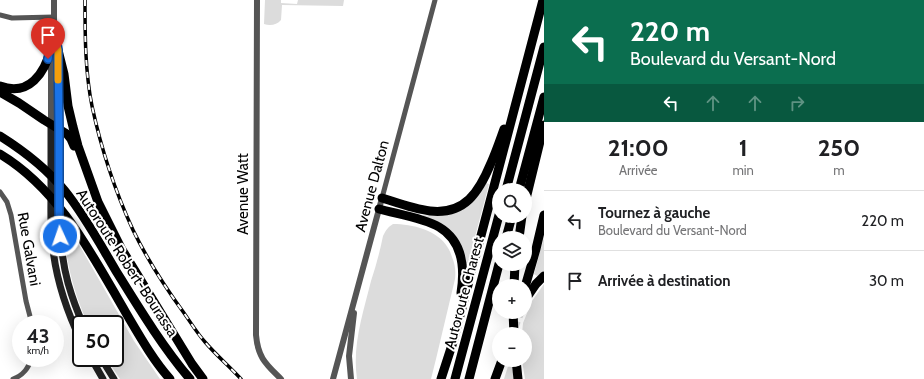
<!DOCTYPE html>
<html lang="fr">
<head>
<meta charset="utf-8">
<style>
	:root { --surface:#fff; --page:#f6f6f6; --text:#202124; --muted:#757577; --line:#e0e0e0 }
	body { margin:0; font-family:Cabin,sans-serif; background:var(--page); color:var(--text); height:100vh; display:flex; flex-direction:column; font-size:15px; white-space:nowrap }
	* { box-sizing:border-box; margin:0 }
	p { font-size:13px; color:var(--muted) }
	.icon { flex:none; width:22px; height:22px; fill:none; stroke:currentColor; stroke-width:2; stroke-linecap:round; stroke-linejoin:round }
	.map { position:relative; flex:1; overflow:hidden }
	.drawer { display:flex; flex-direction:column; background:var(--surface); width:380px }
	.drawer>* { flex:none }
	.top-card { background:#0b6e4f; color:#fff; overflow:hidden }
	.buttons { position:absolute; left:492px; top:183px; display:grid; gap:8px }
	.buttons a { display:grid; place-items:center; width:40px; height:40px; border-radius:50%; background:var(--surface); box-shadow:0 4px 16px #0002; font-size:20px }
	.speed { position:absolute; left:12px; top:315px; display:flex; gap:8px; font-size:20px; font-weight:700; text-align:center }
	.speed>* { display:grid; place-content:center; width:52px; height:52px; border-radius:50%; background:var(--surface); box-shadow:0 4px 16px #0002; line-height:1 }
	.speed small { font-size:10px; font-weight:400 }
	.speed .limit { border:2px solid #111; border-radius:6px; background:#fff; color:#111 }
	.pin { position:absolute; display:grid; place-items:center; width:34px; height:34px; color:#fff; margin:-41px -17px; border-radius:50% 50% 50% 0; rotate:-45deg; box-shadow:0 0 4px #0007 }
	.pin .icon { rotate:45deg }
	.me { position:absolute; width:44px; margin:-22px; rotate:357deg; stroke-linejoin:round; filter:drop-shadow(0 0 3px #0008) }
	.turn { display:flex; align-items:center; gap:14px; height:84px; padding:0 20px; font-size:18px }
	.turn .icon { width:52px; height:52px; stroke-width:2.5 }
	.turn b { display:block; font-size:28px; line-height:34px }
	.lanes { display:flex; align-items:center; height:38px; padding:0 20px; background:#0003; justify-content:center; gap:20px; direction:ltr }
	.lanes .off { opacity:.35 }
	.eta { display:flex; justify-content:space-evenly; align-items:center; height:68px; text-align:center }
	.eta b { font-size:24px; font-weight:700; line-height:28px }
	ul { padding:0; list-style:none }
	li { display:flex; align-items:center; gap:12px; height:60px; padding:0 20px; border-top:1px solid var(--line) }
	li div { flex:1 }
	li b { display:block; font-size:15px }
	li em { font-style:normal }
	main { display:flex; flex:1; min-height:0 }
	.map>svg:first-child { display:block }
	.green { fill:#dcdcdc }
	.lines { fill:none; stroke-linecap:round; stroke-linejoin:round }
	.motorway-tunnel { stroke:#d9d9d9; stroke-width:9; stroke-dasharray:9 4.5; stroke-linecap:butt }
	.minor { stroke:#555; stroke-width:5 }
	.tertiary { stroke:#555; stroke-width:6 }
	.secondary { stroke:#222; stroke-width:7 }
	.motorway { stroke:#000; stroke-width:9 }
	.rail-casing { stroke:#000; stroke-width:3.5 }
	.rail { stroke:#fff; stroke-width:2; stroke-dasharray:6; stroke-linecap:butt }
	.route-casing { stroke:#114b97; stroke-width:10 }
	.route { stroke:#1a73e8; stroke-width:7 }
	.slow { stroke:#f59e0b; stroke-width:7 }
	.labels { text-anchor:middle; stroke-width:4; stroke-linejoin:round; paint-order:stroke }
	.street-label { font-size:15px; fill:#000; stroke:#fff }
</style>
</head>
<body>
<main>
<div class="map">
<svg width="544" height="379" viewBox="0 0 544 379">
	<rect width="100%" height="100%" fill="#fff"/>
	<g class="green">
		<path d="M 265,0 L 281,0 L 281,3 L 297,4 L 298,0 L 344,0 L 343,6 L 282,5 L 281,20 C 277,25 270,26 264,24 Z"/>
		<path d="M 486,183 L 489,184 L 468,263 L 466,263 L 464,253 L 423,217 L 423,215 C 450,218 474,208 486,183 Z"/>
		<path d="M 393,224 C 412,224 438,230 448,248 C 450,251 451,254 452,257 C 455,264 456,271 455,279 L 436,359 L 431,379 L 357,379 C 352,346 363,313 371,281 C 376,266 380,251 383,236 C 386,230 388,227 393,224 Z"/>
		<path d="M 64,226 L 66,226 L 81,248 L 134,341 L 160,379 L 120,379 L 106,358 L 115,358 L 115,324 L 88,324 C 74,294 65,260 64,226 Z"/>
		<path d="M 544,237 L 544,271 L 537,276 L 534,274 Z"/>
		<path d="M 544,284 L 544,379 L 525,379 L 522,360 L 525,360 L 525,334 L 522,334 L 523,323 L 532,301 Z"/>
		<path d="M 510,360 L 511,360 L 514,379 L 504,379 Z"/>
	</g>
	<g class="lines">
		<path class="motorway-tunnel" d="M 513,329 L 520,312"/>
		<g class="minor">
			<path d="M 0,15 L 12,18 L 54,17"/>
			<path d="M 0,192 L 7,202 L 11,215 L 26,301 L 32,324"/>
			<path d="M 382,198 L 435,0"/>
			<path d="M 13,379 C 24,375 28,368 32,358"/>
		</g>
		<g class="tertiary">
			<path d="M 54,0 L 54,29 L 58,52"/>
			<path d="M 257,0 L 256,335 C 258,358 266,364 281,379"/>
			<path d="M 58,63 L 59,130"/>
			<path d="M 51,125 L 51,48 L 53,34"/>
			<path d="M 333,379 L 382,198"/>
			<path d="M 351,379 L 349,356 L 354,313"/>
		</g>
		<g class="secondary">
			<path d="M 51,125 C 51,147 51,170 51,192 C 51,211 50,231 53,250 C 57,282 67,312 81,341"/>
			<path d="M 59,130 C 59,180 55,234 68,283 C 72,297 77,311 83,324"/>
			<path d="M 91,358 L 103,379"/>
			<path d="M 101,358 L 114,379"/>
		</g>
		<g class="motorway">
			<path d="M 58,50 L 64,74 L 68,106 L 73,127 L 78,146 L 98,202 L 121,248 L 192,364 L 203,379"/>
			<path d="M 0,86 C 29,97 45,73 51,48"/>
			<path d="M 0,92 L 19,103 L 44,120 L 67,134 L 71,139 L 74,146"/>
			<path d="M 0,136 C 24,151 47,169 65,191 C 85,216 100,244 116,271 C 139,308 162,346 190,379"/>
			<path d="M 0,154 C 60,190 92,255 126,313 C 139,335 153,360 170,379"/>
			<path d="M 506,190 L 544,47"/>
			<path d="M 519,190 L 544,97"/>
			<path d="M 382,198 C 398,203 414,209 430,211 C 465,215 479,192 491,163 C 496,152 500,140 504,129"/>
			<path d="M 525,203 L 544,125"/>
			<path d="M 379,209 C 397,214 424,218 439,227 C 463,241 465,268 461,293"/>
			<path d="M 506,238 L 512,216"/>
			<path d="M 519,238 L 522,216"/>
			<path d="M 514,286 L 515,264"/>
			<path d="M 525,287 L 536,249 L 544,215"/>
			<path d="M 525,300 L 536,284 L 544,276"/>
			<path d="M 513,312 L 514,334"/>
			<path d="M 516,360 L 518,379"/>
			<path d="M 441,379 L 453,342 L 543,0"/>
			<path d="M 455,379 L 499,215"/>
			<path d="M 469,379 L 499,264"/>
			<path d="M 495,379 L 502,360"/>
		</g>
		<g class="rail-casing">
			<path id="rail" d="M 85,0 C 85,35 85,71 92,106 C 101,148 115,191 133,230 C 147,259 165,287 184,313 C 191,323 197,333 205,342 C 216,355 230,367 241,379"/>
		</g>
		<use href="#rail" class="rail"/>
	</g>
	<g class="lines">
		<g class="route-casing">
			<path id="route" d="M 48,59 L 54,29 L 58,50 L 59,130 L 59,216 L 60,236"/>
		</g>
		<use href="#route" class="route"/>
		<path class="slow" d="M 55,33 L 58,50 L 58,80"/>
	</g>
	<g class="labels">
		<g class="street-label">
			<text transform="translate(372 186) rotate(-75)" y="5">Avenue Dalton</text>
			<text transform="translate(243 194) rotate(-90)" y="5">Avenue Watt</text>
			<text transform="translate(29 249) rotate(80)" y="5">Rue Galvani</text>
			<text transform="translate(127 263) rotate(57)" y="5">Autoroute Robert-Bourassa</text>
			<text transform="translate(464 293) rotate(-75)" y="5">Autoroute Charest</text>
		</g>
	</g>
</svg>
<div class="buttons">
<a><svg class="icon" aria-label="search" viewBox="0 0 24 24"><circle cx="10" cy="10" r="6"/><path d="M15 15l6 6"/></svg></a>
<a><svg class="icon" aria-label="layers" viewBox="0 0 24 24"><path d="M12 4l9 5-9 5-9-5zM3 14l9 5 9-5"/></svg></a>
<a>+</a>
<a>−</a>
</div>
<div class="speed"><div>43<small>km/h</small></div><div class="limit">50</div></div>
<div class="pin" style="left:48px;top:59px;background:#d93025"><svg class="icon" aria-label="arrive" viewBox="0 0 24 24"><path d="M6 21V4h12l-3 4 3 4H6"/></svg></div>
<svg class="me" style="left:60px;top:236px" viewBox="-20 -20 40 40"><circle r="17" fill="#1a73e8" stroke="#fff" stroke-width="3"/><path d="M0-11L8 9 0 5-8 9z" fill="#fff"/></svg>
</div>
<section class="drawer">
<div class="top-card">
<div class="turn"><svg class="icon" aria-label="left" viewBox="0 0 24 24"><path d="M17 20v-9H6M10 6l-5 5 5 5"/></svg><div><b>220 m</b>Boulevard du Versant-Nord</div></div>
<div class="lanes"><svg class="icon" aria-label="left" viewBox="0 0 24 24"><path d="M17 20v-9H6M10 6l-5 5 5 5"/></svg><svg class="icon off" aria-label="ahead" viewBox="0 0 24 24"><path d="M12 20V5M6 11l6-6 6 6"/></svg><svg class="icon off" aria-label="ahead" viewBox="0 0 24 24"><path d="M12 20V5M6 11l6-6 6 6"/></svg><svg class="icon off" aria-label="right" viewBox="0 0 24 24"><path d="M7 20v-9h11M14 6l5 5-5 5"/></svg></div>
</div>
<div class="eta">
<div><b>21:00</b><p>Arrivée</p></div>
<div><b>1</b><p>min</p></div>
<div><b>250</b><p>m</p></div>
</div>
<ul>
<li><svg class="icon" aria-label="left" viewBox="0 0 24 24"><path d="M17 20v-9H6M10 6l-5 5 5 5"/></svg><div><b>Tournez à gauche</b><p>Boulevard du Versant-Nord</p></div><em>220 m</em></li>
<li><svg class="icon" aria-label="arrive" viewBox="0 0 24 24"><path d="M6 21V4h12l-3 4 3 4H6"/></svg><div><b>Arrivée à destination</b></div><em>30 m</em></li>
</ul>
</section>
</main>
</body>
</html>
